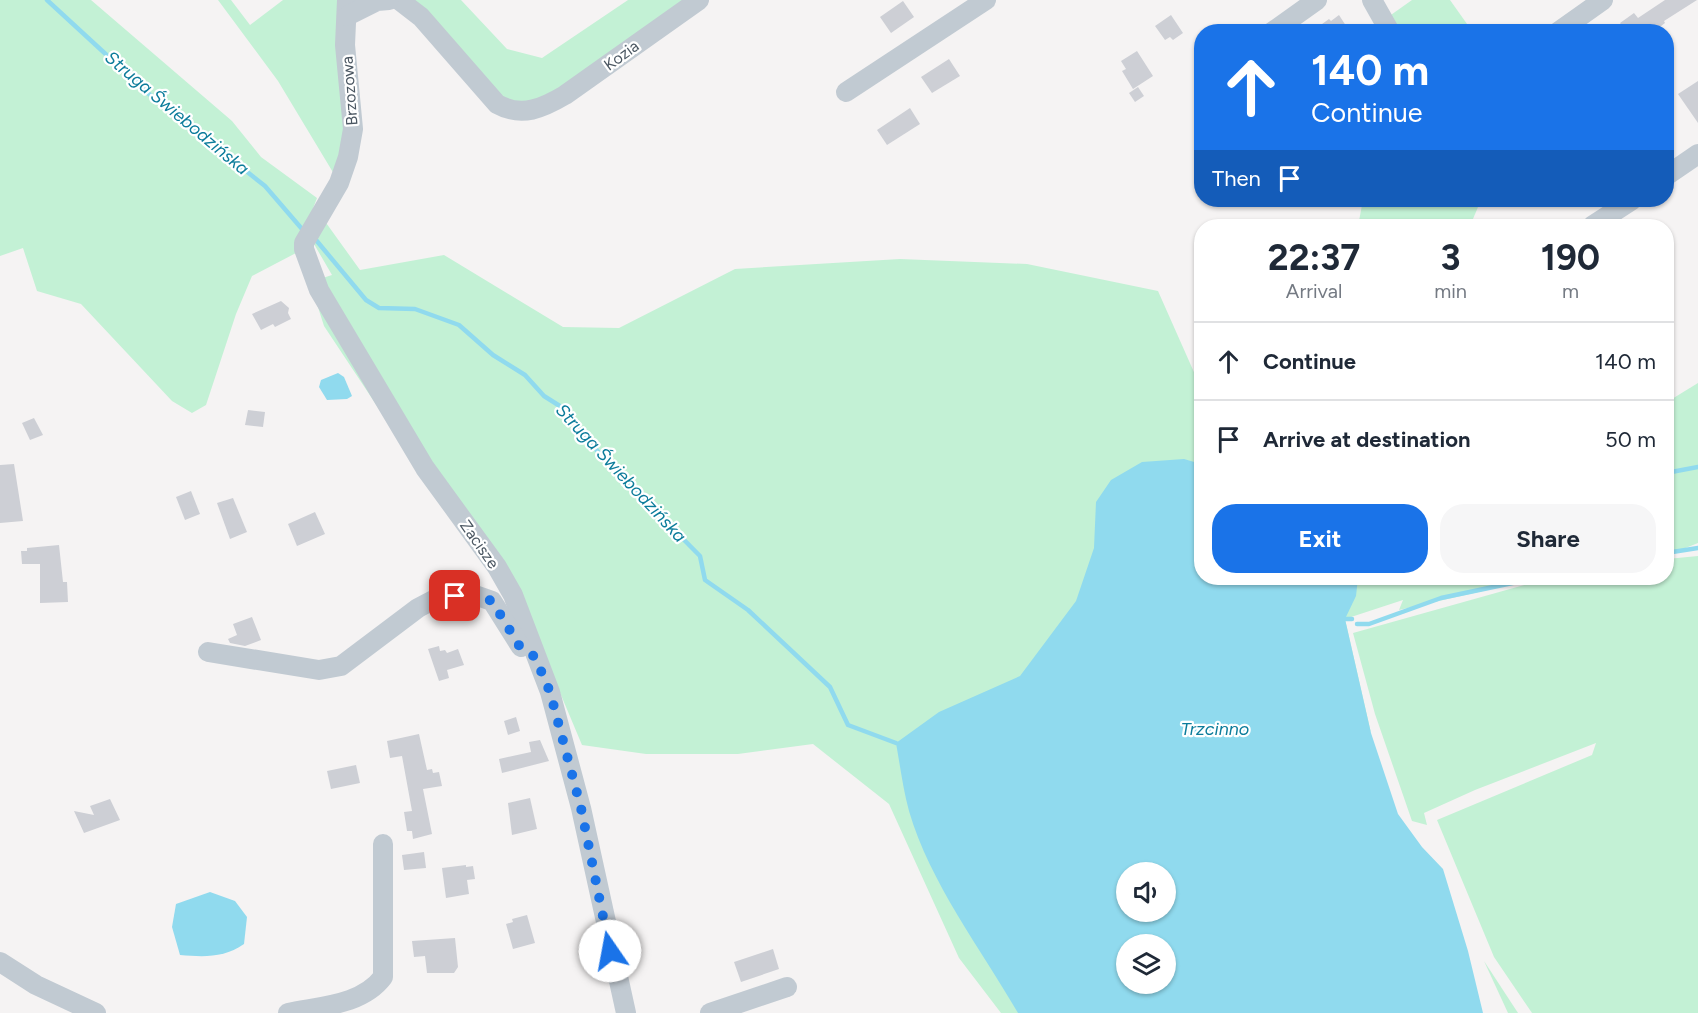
<!DOCTYPE html>
<html lang="en">
<head>
<meta charset="utf-8">
<style>
	:root { --surface:#fff; --page:#f6f6f7; --text:#1f2937; --muted:#747a83; --line:#e0e1e3; --accent:#1a73e8 }
	body { margin:0; font-family:Figtree,sans-serif; background:var(--page); color:var(--text); height:100vh; display:flex; flex-direction:column; font-size:22px; white-space:nowrap }
	* { box-sizing:border-box; margin:0 }
	p { font-size:20px; color:var(--muted) }
	.icon { flex:none; width:33px; height:33px; fill:none; stroke:currentColor; stroke-width:2; stroke-linecap:round; stroke-linejoin:round }
	.map { position:relative; flex:1; overflow:hidden }
	.details { position:absolute; left:1194px; top:219px; width:480px; height:366px; display:flex; flex-direction:column; background:var(--surface); border-radius:24px; box-shadow:0 2px 4px #0004 }
	.details>* { flex:none }
	.banner { position:absolute; left:1194px; top:24px; width:480px; height:183px; border-radius:24px; box-shadow:0 2px 4px #0004; background:#1a73e8; color:#fff; overflow:hidden }
	.fabs { position:absolute; left:1116px; top:862px; display:grid; gap:12px }
	.fabs a { display:grid; place-items:center; width:60px; height:60px; border-radius:50%; background:var(--surface); box-shadow:0 2px 4px #0004; font-size:30px }
	.pin { position:absolute; display:grid; place-items:center; width:51px; height:51px; color:#fff; margin:-26px; border-radius:12px; box-shadow:0 3px 9px #0006 }
	.me { position:absolute; width:66px; margin:-33px; rotate:348deg; stroke-linejoin:round; filter:drop-shadow(0 0 4px #0008) }
	.turn { display:flex; align-items:center; gap:21px; height:126px; padding:0 18px; font-size:27px }
	.turn .icon { width:78px; height:78px; stroke-width:2.5 }
	.turn b { display:block; font-size:42px; line-height:51px }
	.then { display:flex; align-items:center; height:57px; padding:0 18px; background:#0003; gap:12px; font-size:22px }
	.eta { display:flex; justify-content:space-evenly; align-items:center; height:102px; text-align:center }
	.eta b { font-size:36px; font-weight:700; line-height:42px }
	.cta { display:flex; gap:12px; margin-top:auto; padding:12px 18px }
	.cta a { flex:1; height:69px; border-radius:24px; background:var(--accent); color:#fff; font-size:24px; font-weight:700; line-height:69px; text-align:center }
	.cta a+a { background:var(--page); color:var(--text) }
	ul { padding:0; list-style:none }
	li { display:flex; align-items:center; gap:18px; height:78px; padding:0 18px; border-top:2px solid var(--line) }
	li div { flex:1 }
	li b { display:block; font-size:22px }
	li em { font-style:normal }
	.map>svg:first-child { display:block }
	.green { fill:#c3f1d5 }
	.water { fill:#90daee; fill-rule:evenodd }
	.lines { fill:none; stroke-linecap:round; stroke-linejoin:round }
	.stream { stroke:#90daee; stroke-width:4.5 }
	.building { fill:#cdcfd5 }
	.minor { stroke:#c1cad2; stroke-width:20 }
	.route { stroke:#1a73e8; stroke-width:10; stroke-dasharray:0 18 }
	.labels { text-anchor:middle; stroke-width:4.5; stroke-linejoin:round; paint-order:stroke }
	.street-label { font-size:16px; fill:#4a5661; stroke:#fff }
	.water-label { font-size:18px; font-style:italic; fill:#0c7c9b; stroke:#fff }
</style>
</head>
<body>
<div class="map">
<svg width="1698" height="1013" viewBox="0 0 1698 1013">
	<rect width="100%" height="100%" fill="#f5f3f3"/>
	<g class="green">
		<path d="M 0,0 L 91,0 L 232,121 L 261,157 L 317,198 L 296,253 L 252,276 L 236,314 L 206,405 L 192,413 L 172,401 L 81,304 L 37,291 L 23,248 L 0,256 Z"/>
		<path d="M 218,0 L 231,0 L 250,25 L 283,0 L 342,0 L 350,128 L 334,174 L 278,81 Z"/>
		<path d="M 409,0 L 461,0 L 507,49 L 542,58 L 628,0 L 688,0 L 541,104 L 502,100 Z"/>
		<path d="M 1412,0 L 1450,0 L 1472,31 L 1384,31 L 1381,22 Z"/>
		<path d="M 1363,200 L 1473,200 L 1478,207 L 1470,226 L 1358,226 Z"/>
		<path d="M 324,220 L 360,270 L 444,255 L 563,327 L 619,328 L 735,269 L 900,259 L 1027,264 L 1158,291 L 1201,388 L 1201,488 L 1052,1013 L 1001,1013 L 959,958 L 889,804 L 813,744 L 738,754 L 646,754 L 582,745 L 516,588 L 383,415 L 324,326 L 310,282 L 332,275 L 314,244 Z"/>
		<path d="M 1698,383 L 1698,543 L 1678,551 L 1667,552 L 1667,402 Z"/>
		<path d="M 1698,556 L 1698,1013 L 1532,1013 L 1494,957 L 1437,820 L 1592,755 L 1596,743 L 1475,790 L 1424,813 L 1427,825 L 1412,821 L 1375,714 L 1353,633 L 1549,578 L 1666,578 L 1667,559 Z"/>
		<path d="M 1307,578 L 1540,578 L 1399,610 L 1403,600 L 1345,619 L 1371,733 Z"/>
		<path d="M 1484,961 L 1518,1013 L 1508,1013 Z"/>
	</g>
	<g class="water">
		<path d="M 338,373 L 344,377 L 352,396 L 347,399 L 327,400 L 319,387 L 321,380 Z"/>
		<path d="M 1184,459 L 1201,464 L 1202,578 L 1358,578 L 1356,596 L 1345,619 L 1371,733 L 1398,814 L 1422,847 L 1443,869 L 1468,951 L 1483,1013 L 1018,1013 C 981,949 930,883 909,811 C 903,789 900,765 896,743 L 939,712 L 1020,676 L 1076,601 L 1094,548 L 1096,502 L 1111,480 L 1142,462 ZM 1126,873 L 1166,873 L 1166,912 L 1126,912 ZM 1126,945 L 1166,945 L 1166,984 L 1126,984 Z"/>
		<path d="M 210,892 L 235,901 L 247,917 L 244,944 C 224,958 204,957 180,955 L 172,927 L 176,904 Z"/>
	</g>
	<g class="lines">
		<g class="stream">
			<path d="M 47,0 L 149,94 L 265,186 L 302,229"/>
			<path d="M 316,240 L 366,300 L 379,308 L 415,309 L 459,325 L 493,355 L 525,375 L 544,396 L 563,408 L 603,458 L 700,556 L 705,580 L 748,610 L 830,687 L 848,725 L 896,743"/>
			<path d="M 1666,473 L 1698,467"/>
			<path d="M 1666,553 L 1698,548"/>
			<path d="M 1345,619 L 1352,619"/>
			<path d="M 1357,624 L 1369,624 L 1441,598 L 1536,578"/>
		</g>
	</g>
	<g class="building">
		<path d="M 1665,0 L 1697,0 L 1664,21 L 1665,23 L 1653,32 L 1626,32 L 1620,23 L 1634,13 L 1638,18 Z"/>
		<path d="M 903,1 L 914,17 L 891,33 L 880,17 Z"/>
		<path d="M 1171,15 L 1183,33 L 1173,40 L 1170,37 L 1165,40 L 1155,26 Z"/>
		<path d="M 1339,15 L 1350,32 L 1311,32 L 1329,19 L 1331,21 Z"/>
		<path d="M 1137,51 L 1153,76 L 1133,89 L 1122,71 L 1126,69 L 1121,61 Z"/>
		<path d="M 949,59 L 960,76 L 932,93 L 921,77 Z"/>
		<path d="M 1698,81 L 1698,123 L 1678,94 Z"/>
		<path d="M 1138,87 L 1144,96 L 1135,102 L 1129,93 Z"/>
		<path d="M 910,108 L 920,124 L 887,145 L 877,130 Z"/>
		<path d="M 281,301 L 289,308 L 288,313 L 291,319 L 275,327 L 273,324 L 261,330 L 252,314 Z"/>
		<path d="M 248,410 L 265,412 L 263,427 L 245,425 Z"/>
		<path d="M 34,418 L 43,435 L 30,440 L 22,423 Z"/>
		<path d="M 14,464 L 23,521 L 0,523 L 0,465 Z"/>
		<path d="M 191,491 L 200,514 L 185,520 L 176,497 Z"/>
		<path d="M 233,498 L 247,532 L 230,539 L 217,503 Z"/>
		<path d="M 315,512 L 325,534 L 297,546 L 288,524 Z"/>
		<path d="M 59,545 L 63,582 L 67,582 L 68,602 L 40,603 L 40,564 L 22,564 L 21,551 L 27,551 L 27,548 Z"/>
		<path d="M 252,617 L 261,640 L 245,646 L 230,643 L 228,639 L 237,635 L 233,624 Z"/>
		<path d="M 439,646 L 440,651 L 445,650 L 447,653 L 458,649 L 464,665 L 447,670 L 449,678 L 439,681 L 428,649 Z"/>
		<path d="M 516,717 L 520,731 L 508,735 L 504,721 Z"/>
		<path d="M 419,734 L 427,770 L 432,769 L 433,773 L 439,772 L 442,786 L 423,789 L 432,834 L 413,839 L 412,831 L 407,831 L 404,812 L 412,811 L 402,756 L 390,758 L 387,741 Z"/>
		<path d="M 540,740 L 549,761 L 502,773 L 499,759 L 531,752 L 529,742 Z"/>
		<path d="M 356,765 L 360,783 L 331,789 L 327,771 Z"/>
		<path d="M 530,798 L 537,829 L 512,835 L 508,803 Z"/>
		<path d="M 110,799 L 120,820 L 84,833 L 74,811 L 94,815 L 90,806 Z"/>
		<path d="M 424,852 L 426,868 L 404,870 L 402,855 Z"/>
		<path d="M 466,865 L 466,867 L 473,866 L 475,879 L 467,880 L 469,894 L 446,898 L 442,868 Z"/>
		<path d="M 527,915 L 535,943 L 513,949 L 506,924 L 513,922 L 512,919 Z"/>
		<path d="M 455,938 L 458,967 L 454,973 L 427,973 L 425,956 L 414,957 L 412,941 Z"/>
		<path d="M 773,949 L 779,969 L 741,982 L 734,962 Z"/>
	</g>
	<g class="lines">
		<g class="minor">
			<path d="M 347,0 L 345,45 L 353,129 L 348,157 L 339,183 L 304,243 L 304,249 L 319,290 L 425,468 L 497,567 L 513,595 L 550,692 L 581,808 L 626,1013"/>
			<path d="M 399,0 L 421,17 L 497,104 C 522,118 543,108 565,95 L 699,0"/>
			<path d="M 1372,0 L 1390,32"/>
			<path d="M 347,16 L 377,1 L 389,0"/>
			<path d="M 1272,32 L 1317,0"/>
			<path d="M 1558,32 L 1603,0"/>
			<path d="M 846,92 L 986,0"/>
			<path d="M 1666,176 L 1698,154"/>
			<path d="M 1592,226 L 1632,200"/>
			<path d="M 208,652 L 319,670 L 341,666 L 418,608 L 439,597 L 472,594 L 492,601 L 521,647"/>
			<path d="M 0,962 L 36,985 L 96,1013"/>
			<path d="M 288,1013 C 321,1006 362,1005 383,977 L 383,844"/>
			<path d="M 710,1013 L 787,987"/>
		</g>
	</g>
	<g class="lines">
		<path class="route" d="M 455,596 L 472,594 L 492,601 L 520,647 L 535,657 L 550,692 L 581,808 L 610,951"/>
	</g>
	<g class="labels">
		<g class="street-label">
			<text transform="translate(621 55) rotate(-36)" y="6">Kozia</text>
			<text transform="translate(349 91) rotate(-94)" y="6">Brzozowa</text>
			<text transform="translate(480 544) rotate(55)" y="6">Zacisze</text>
		</g>
		<g class="water-label">
			<text transform="translate(177 113) rotate(40)" y="6">Struga Świebodzińska</text>
			<text transform="translate(621 473) rotate(47)" y="6">Struga Świebodzińska</text>
			<text x="1215" y="735">Trzcinno</text>
		</g>
	</g>
</svg>
<div class="fabs">
<a><svg class="icon" aria-label="sound" viewBox="0 0 24 24"><path d="M4 9h4l5-4v14l-5-4H4zM17 9q2 3 0 6"/></svg></a>
<a><svg class="icon" aria-label="layers" viewBox="0 0 24 24"><path d="M12 4l9 5-9 5-9-5zM3 14l9 5 9-5"/></svg></a>
</div>
<div class="pin" style="left:455px;top:596px;background:#d93025"><svg class="icon" aria-label="arrive" viewBox="0 0 24 24"><path d="M6 21V4h12l-3 4 3 4H6"/></svg></div>
<svg class="me" style="left:610px;top:951px" viewBox="-20 -20 40 40"><circle r="19" fill="#fff"/><path d="M0-13L10 11 0 6-10 11z" fill="#1a73e8"/></svg>
<div class="banner">
<div class="turn"><svg class="icon" aria-label="ahead" viewBox="0 0 24 24"><path d="M12 20V5M6 11l6-6 6 6"/></svg><div><b>140 m</b>Continue</div></div>
<div class="then">Then<svg class="icon" aria-label="arrive" viewBox="0 0 24 24"><path d="M6 21V4h12l-3 4 3 4H6"/></svg></div>
</div>
<section class="details">
<div class="eta">
<div><b>22:37</b><p>Arrival</p></div>
<div><b>3</b><p>min</p></div>
<div><b>190</b><p>m</p></div>
</div>
<ul>
<li><svg class="icon" aria-label="ahead" viewBox="0 0 24 24"><path d="M12 20V5M6 11l6-6 6 6"/></svg><div><b>Continue</b></div><em>140 m</em></li>
<li><svg class="icon" aria-label="arrive" viewBox="0 0 24 24"><path d="M6 21V4h12l-3 4 3 4H6"/></svg><div><b>Arrive at destination</b></div><em>50 m</em></li>
</ul>
<div class="cta"><a>Exit</a><a>Share</a></div>
</section>
</div>
</body>
</html>
